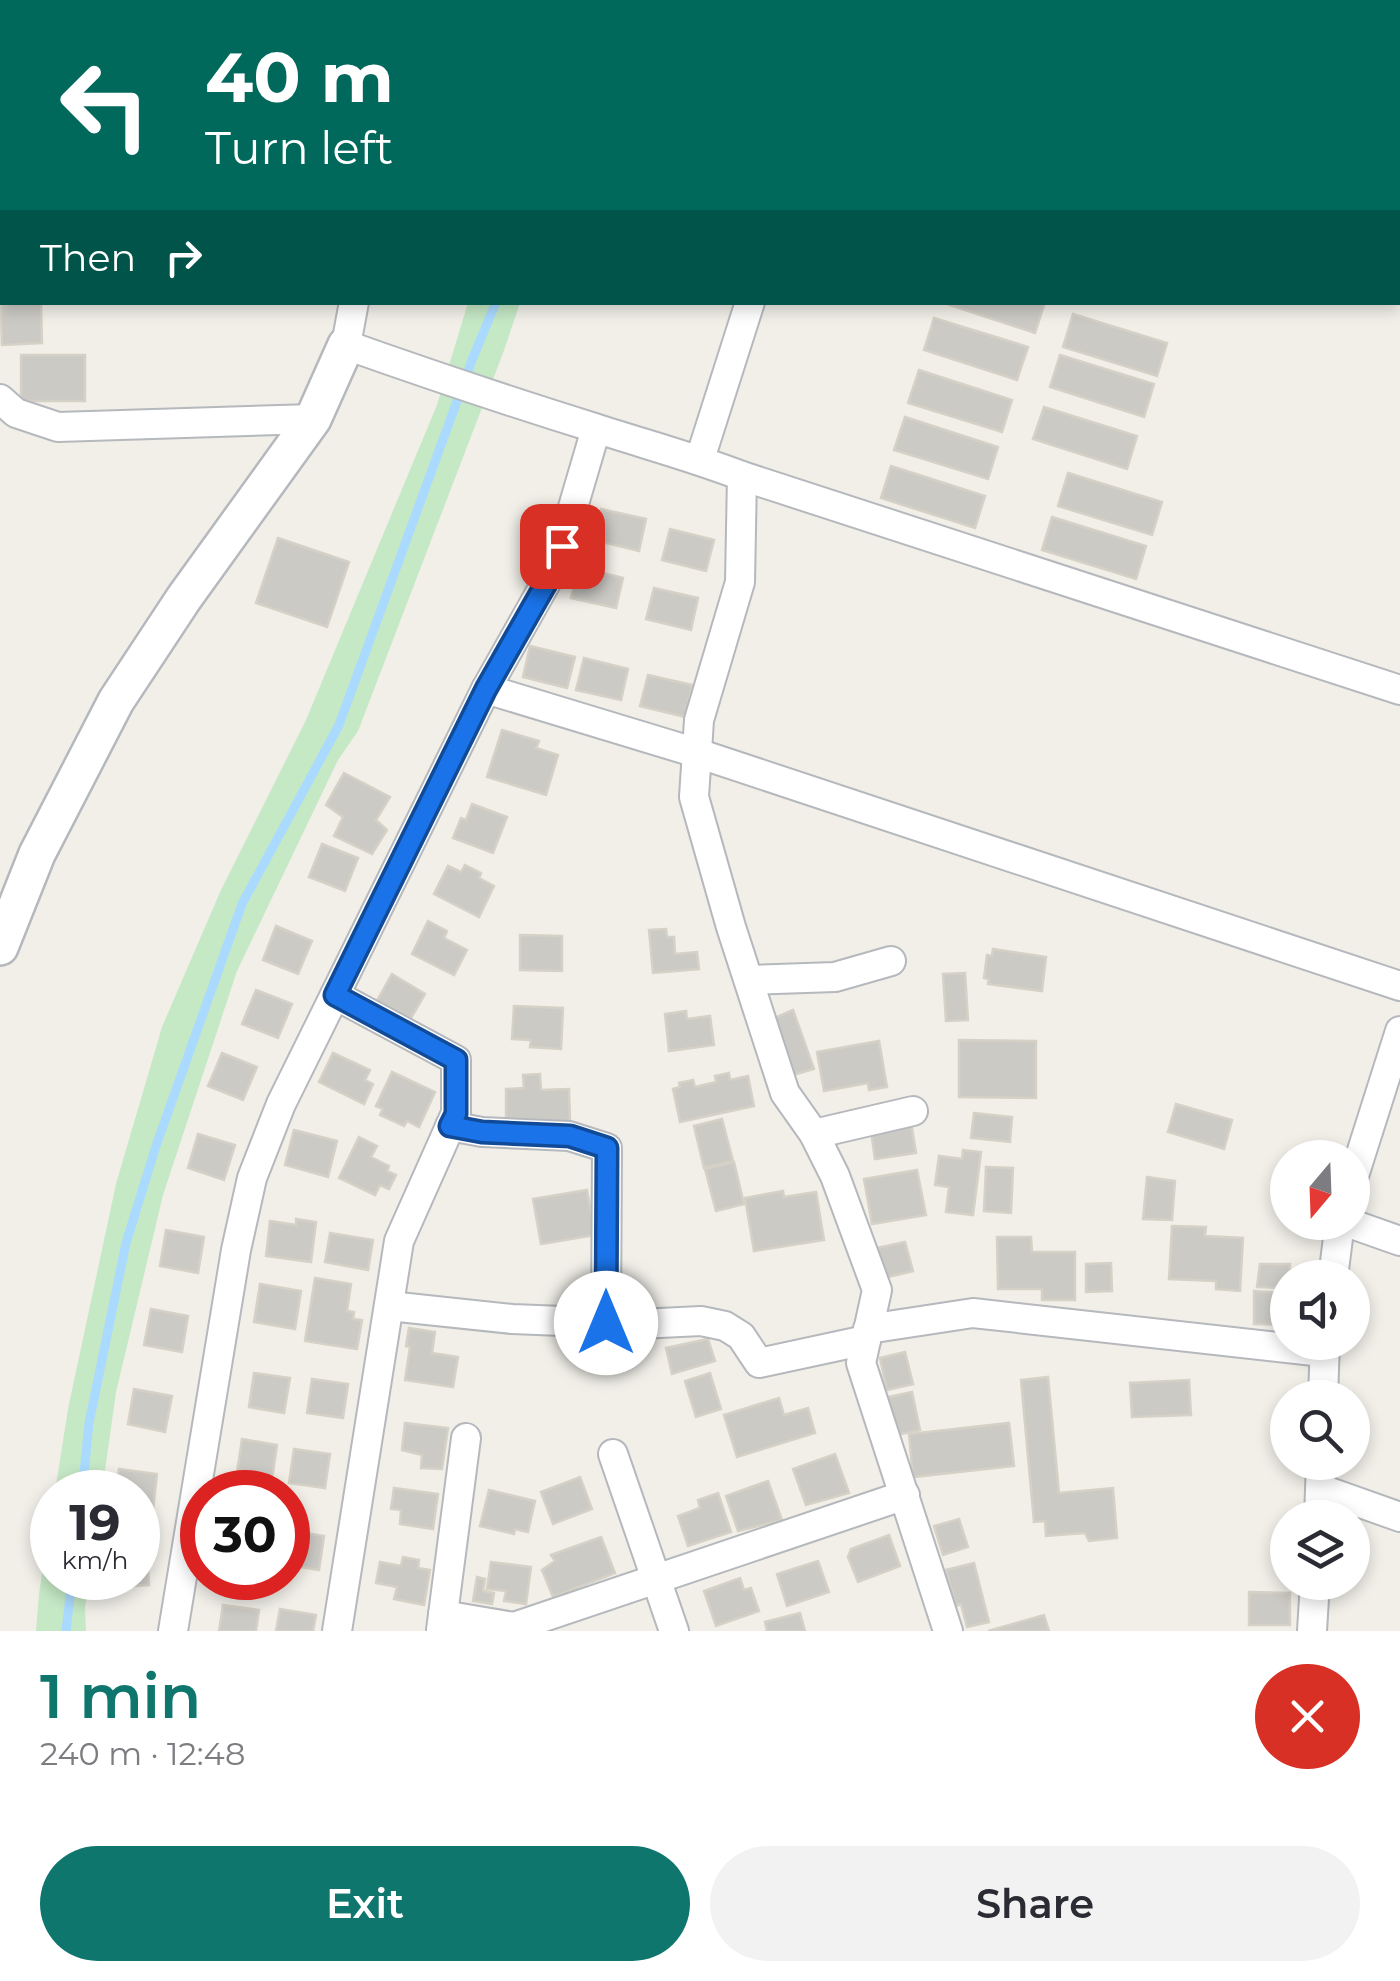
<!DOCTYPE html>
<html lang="en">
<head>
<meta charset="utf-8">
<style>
	:root { --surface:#fff; --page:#f2f2f3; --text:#2b2b33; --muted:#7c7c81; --accent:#0f766e }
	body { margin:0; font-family:Montserrat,sans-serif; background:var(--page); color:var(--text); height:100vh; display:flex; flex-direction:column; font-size:38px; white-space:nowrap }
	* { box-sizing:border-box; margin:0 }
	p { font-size:32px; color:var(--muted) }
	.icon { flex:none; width:55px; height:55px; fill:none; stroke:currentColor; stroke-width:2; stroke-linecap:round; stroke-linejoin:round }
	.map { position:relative; height:1631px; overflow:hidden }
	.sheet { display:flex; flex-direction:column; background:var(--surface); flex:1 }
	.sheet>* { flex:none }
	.guide { position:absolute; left:0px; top:0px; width:1400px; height:305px; box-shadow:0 5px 15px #0003; background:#00695c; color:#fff; overflow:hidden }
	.needle { width:65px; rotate:199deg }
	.controls { position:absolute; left:1270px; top:1140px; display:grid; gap:20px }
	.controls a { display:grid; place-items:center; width:100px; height:100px; border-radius:50%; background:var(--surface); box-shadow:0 5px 15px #0003; font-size:50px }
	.speed { position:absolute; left:30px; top:1470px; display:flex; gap:20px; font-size:50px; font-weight:700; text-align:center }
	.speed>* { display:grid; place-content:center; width:130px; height:130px; border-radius:50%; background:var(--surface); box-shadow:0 5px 15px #0003; line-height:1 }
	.speed small { font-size:25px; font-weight:400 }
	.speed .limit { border:15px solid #d22; background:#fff; color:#111 }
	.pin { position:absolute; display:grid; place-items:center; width:85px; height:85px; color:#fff; margin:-42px; border-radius:20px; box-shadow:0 5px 15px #0006 }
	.me { position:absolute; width:110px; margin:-55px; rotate:0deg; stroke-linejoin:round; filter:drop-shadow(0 0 8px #0008) }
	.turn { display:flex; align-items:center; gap:35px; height:210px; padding:0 40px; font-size:45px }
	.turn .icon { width:130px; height:130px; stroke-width:2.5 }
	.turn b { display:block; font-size:70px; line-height:85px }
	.then { display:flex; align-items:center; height:95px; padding:0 40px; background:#0003; gap:20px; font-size:38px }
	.round { display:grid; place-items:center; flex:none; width:105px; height:105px; border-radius:52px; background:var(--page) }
	.summary { display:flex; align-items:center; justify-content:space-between; height:170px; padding:0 40px }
	h1 { font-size:60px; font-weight:600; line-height:75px; color:var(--accent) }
	.action { display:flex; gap:20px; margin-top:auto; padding:20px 40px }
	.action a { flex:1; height:115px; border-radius:60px; background:var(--accent); color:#fff; font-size:40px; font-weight:600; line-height:115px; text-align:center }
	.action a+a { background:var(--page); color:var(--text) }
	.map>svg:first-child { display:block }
	.green { fill:#c5e8c5 }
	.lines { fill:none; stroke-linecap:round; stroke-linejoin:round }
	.stream { stroke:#aadaff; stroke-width:9 }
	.building { fill:#cccac5; stroke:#d6d1c6; stroke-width:2.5 }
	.minor-casing { stroke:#b5b8bc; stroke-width:32 }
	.tertiary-casing { stroke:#b5b8bc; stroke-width:40 }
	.minor { stroke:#fff; stroke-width:28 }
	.tertiary { stroke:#fff; stroke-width:35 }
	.route-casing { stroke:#114b97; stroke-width:25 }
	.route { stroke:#1a73e8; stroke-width:18 }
</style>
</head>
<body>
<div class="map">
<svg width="1400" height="1631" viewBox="0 0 1400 1631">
	<rect width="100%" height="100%" fill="#f1efe8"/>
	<g class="green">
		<path d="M 468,303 L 520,303 L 503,353 L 358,731 L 338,760 L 237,971 L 163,1195 L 116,1392 L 102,1492 L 55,1492 L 68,1409 L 116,1184 L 162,1027 L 221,890 L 306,720 L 437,405 Z"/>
		<path d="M 52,1509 L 52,1578 L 90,1578 L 85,1607 L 86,1631 L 36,1631 L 39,1594 Z"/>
	</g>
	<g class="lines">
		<g class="stream">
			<path d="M 647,2 L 648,0"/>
			<path d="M 82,1492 L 89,1423 L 126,1243 L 156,1146 L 242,904 L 339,725 L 472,360 L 496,302"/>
			<path d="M 66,1631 L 72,1578"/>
		</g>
	</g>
	<g class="building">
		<path d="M 0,280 L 2,280 L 2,302 L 41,302 L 42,343 L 2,345 Z"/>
		<path d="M 941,302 L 1045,302 L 1035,333 Z"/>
		<path d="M 1073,314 L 1167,343 L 1157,376 L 1063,347 Z"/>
		<path d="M 934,318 L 1028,347 L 1017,380 L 924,350 Z"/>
		<rect x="21" y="355" width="64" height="46"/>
		<path d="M 1060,355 L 1154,384 L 1144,417 L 1050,387 Z"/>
		<path d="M 919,370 L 1012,400 L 1002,432 L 908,403 Z"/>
		<path d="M 1044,407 L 1137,436 L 1127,469 L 1033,439 Z"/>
		<path d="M 905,417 L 998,447 L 988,479 L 894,450 Z"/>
		<path d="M 891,466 L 985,496 L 975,528 L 881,498 Z"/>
		<path d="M 1068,473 L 1162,502 L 1152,535 L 1058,506 Z"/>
		<path d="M 601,509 L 646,519 L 639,551 L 594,540 Z"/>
		<path d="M 1052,517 L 1146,546 L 1136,579 L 1042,550 Z"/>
		<path d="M 670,529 L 714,540 L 706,571 L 662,560 Z"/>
		<path d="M 278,538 L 349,562 L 327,627 L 256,603 Z"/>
		<path d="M 579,567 L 623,578 L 616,608 L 571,598 Z"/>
		<path d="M 654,588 L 698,598 L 691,630 L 646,619 Z"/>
		<path d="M 530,646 L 575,657 L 567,688 L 523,677 Z"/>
		<path d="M 584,658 L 628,669 L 621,700 L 576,690 Z"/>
		<path d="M 648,675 L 692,685 L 685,717 L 640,706 Z"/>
		<path d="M 502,730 L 539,741 L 536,748 L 558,755 L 546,795 L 487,777 Z"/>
		<path d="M 344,773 L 390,797 L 376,820 L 387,830 L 372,854 L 334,836 L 343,817 L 326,805 Z"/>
		<path d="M 472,804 L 507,817 L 493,853 L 453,838 L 461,818 L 466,820 Z"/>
		<path d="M 322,844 L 358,858 L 345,891 L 309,877 Z"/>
		<path d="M 465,865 L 481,873 L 479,878 L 494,886 L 479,917 L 434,894 L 448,866 L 461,872 Z"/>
		<path d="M 428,921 L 447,931 L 444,938 L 467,950 L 454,975 L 412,954 Z"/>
		<path d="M 276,926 L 312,941 L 298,974 L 263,960 Z"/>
		<path d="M 666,929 L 667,937 L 674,937 L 675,954 L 697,952 L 699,969 L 653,973 L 649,930 Z"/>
		<path d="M 520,935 L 562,936 L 562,971 L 520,970 Z"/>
		<path d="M 993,949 L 1046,957 L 1042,991 L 988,984 L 989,979 L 984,978 L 987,955 L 992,956 Z"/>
		<path d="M 965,973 L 968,1020 L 946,1021 L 943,974 Z"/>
		<path d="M 392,974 L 425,994 L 407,1025 L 374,1006 Z"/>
		<path d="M 256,990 L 292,1004 L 278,1038 L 242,1024 Z"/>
		<path d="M 514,1006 L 563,1008 L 561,1049 L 530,1047 L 531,1040 L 512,1039 Z"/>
		<path d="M 793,1010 L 814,1069 L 790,1076 L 770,1020 Z"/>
		<path d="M 686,1011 L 687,1019 L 710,1016 L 714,1045 L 669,1051 L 665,1014 Z"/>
		<path d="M 959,1040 L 1036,1041 L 1036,1098 L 959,1097 Z"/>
		<path d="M 879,1041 L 887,1087 L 869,1090 L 868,1083 L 824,1091 L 817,1052 Z"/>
		<path d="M 222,1053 L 257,1067 L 243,1100 L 208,1086 Z"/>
		<path d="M 333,1053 L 370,1070 L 365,1080 L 373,1084 L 364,1104 L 319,1082 Z"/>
		<path d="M 392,1072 L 435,1092 L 419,1127 L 407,1121 L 404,1126 L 380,1115 L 383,1109 L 376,1106 Z"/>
		<path d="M 729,1073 L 730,1080 L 748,1076 L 754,1106 L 680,1122 L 673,1089 L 680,1087 L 679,1083 L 693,1080 L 695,1087 L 716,1082 L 715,1076 Z"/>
		<path d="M 540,1074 L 541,1090 L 569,1089 L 570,1122 L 506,1124 L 506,1089 L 524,1088 L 523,1075 Z"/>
		<path d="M 1176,1104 L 1232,1120 L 1224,1149 L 1168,1132 Z"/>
		<path d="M 974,1113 L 1012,1117 L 1010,1142 L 971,1138 Z"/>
		<path d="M 722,1119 L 733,1161 L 704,1168 L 694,1126 Z"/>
		<path d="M 911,1122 L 916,1153 L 875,1159 L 871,1131 Z"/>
		<path d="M 294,1130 L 337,1141 L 328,1177 L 285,1165 Z"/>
		<path d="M 198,1134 L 235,1145 L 224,1180 L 188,1168 Z"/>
		<path d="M 359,1137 L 377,1146 L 371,1157 L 389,1166 L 387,1171 L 396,1175 L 389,1189 L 380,1185 L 375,1195 L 339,1178 Z"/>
		<path d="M 963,1150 L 981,1152 L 973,1215 L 946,1212 L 949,1187 L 935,1185 L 939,1156 L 962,1159 Z"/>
		<path d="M 734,1162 L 744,1204 L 716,1211 L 705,1169 Z"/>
		<path d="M 986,1167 L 1013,1168 L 1011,1213 L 984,1211 Z"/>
		<path d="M 917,1170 L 926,1215 L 872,1224 L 864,1179 Z"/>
		<path d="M 1147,1177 L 1175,1181 L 1172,1220 L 1143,1219 Z"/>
		<path d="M 587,1190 L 595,1235 L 541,1244 L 533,1199 Z"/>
		<path d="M 783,1191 L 784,1197 L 816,1192 L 824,1240 L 754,1251 L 745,1198 Z"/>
		<path d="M 296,1219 L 316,1222 L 311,1262 L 266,1256 L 270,1221 L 296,1225 Z"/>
		<path d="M 1172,1226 L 1206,1227 L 1205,1236 L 1243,1238 L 1240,1291 L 1216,1289 L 1216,1281 L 1169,1279 Z"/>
		<path d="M 166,1230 L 204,1237 L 198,1273 L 160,1266 Z"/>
		<path d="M 330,1233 L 373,1240 L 368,1270 L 325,1262 Z"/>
		<path d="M 997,1237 L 1031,1237 L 1032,1252 L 1075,1252 L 1075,1300 L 1042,1300 L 1042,1289 L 998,1289 Z"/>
		<path d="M 905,1242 L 913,1271 L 884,1278 L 877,1248 Z"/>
		<path d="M 1111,1263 L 1112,1291 L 1086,1292 L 1086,1264 Z"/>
		<path d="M 1260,1264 L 1290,1264 L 1288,1288 L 1257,1287 Z"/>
		<path d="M 315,1278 L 351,1284 L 347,1311 L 354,1312 L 353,1319 L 362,1320 L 357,1349 L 305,1341 Z"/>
		<path d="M 260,1284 L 301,1291 L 295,1329 L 254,1322 Z"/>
		<path d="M 1254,1291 L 1285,1293 L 1284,1325 L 1254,1324 Z"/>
		<path d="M 151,1309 L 188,1316 L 182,1352 L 144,1345 Z"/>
		<path d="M 409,1328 L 435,1332 L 432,1353 L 458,1357 L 453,1387 L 405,1380 L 410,1347 L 406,1346 Z"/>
		<path d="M 708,1339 L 715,1361 L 672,1374 L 666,1348 Z"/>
		<path d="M 905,1352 L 913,1384 L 887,1390 L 880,1358 Z"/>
		<path d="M 254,1373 L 290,1378 L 284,1413 L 249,1407 Z"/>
		<path d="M 710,1373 L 721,1409 L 696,1417 L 685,1381 Z"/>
		<path d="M 1048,1377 L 1059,1493 L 1113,1488 L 1117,1538 L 1089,1541 L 1085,1533 L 1046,1536 L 1045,1521 L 1034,1522 L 1021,1380 Z"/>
		<path d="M 312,1379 L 348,1384 L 343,1418 L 307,1413 Z"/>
		<path d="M 1189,1380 L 1191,1415 L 1132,1417 L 1130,1383 Z"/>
		<path d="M 134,1389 L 172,1396 L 165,1432 L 128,1424 Z"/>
		<path d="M 912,1392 L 920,1430 L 891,1436 L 884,1398 Z"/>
		<path d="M 779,1398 L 784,1415 L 808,1408 L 815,1433 L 737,1457 L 724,1415 Z"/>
		<path d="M 405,1423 L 448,1428 L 442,1469 L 421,1468 L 422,1455 L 402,1450 Z"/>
		<path d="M 1009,1423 L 1014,1466 L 913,1477 L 909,1434 Z"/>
		<path d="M 242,1439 L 277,1445 L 272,1479 L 237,1473 Z"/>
		<path d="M 294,1449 L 330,1454 L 325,1488 L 289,1483 Z"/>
		<path d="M 835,1454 L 849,1493 L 806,1505 L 793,1469 Z"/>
		<path d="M 119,1469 L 157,1474 L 153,1510 L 138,1508 L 138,1492 L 116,1492 Z"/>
		<path d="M 580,1477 L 592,1509 L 553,1524 L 541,1492 Z"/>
		<path d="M 768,1481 L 782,1520 L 738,1531 L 726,1496 Z"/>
		<path d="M 394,1488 L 438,1494 L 433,1529 L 400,1524 L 401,1510 L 391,1509 Z"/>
		<path d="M 489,1490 L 535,1501 L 528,1532 L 515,1529 L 514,1534 L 480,1526 Z"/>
		<path d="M 718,1493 L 731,1532 L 688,1546 L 678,1516 L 700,1508 L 698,1500 Z"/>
		<path d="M 959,1519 L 968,1547 L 943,1555 L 934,1526 Z"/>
		<path d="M 288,1530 L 324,1536 L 319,1570 L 288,1565 Z"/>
		<path d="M 889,1535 L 900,1566 L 858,1582 L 848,1557 L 851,1549 Z"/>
		<path d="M 601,1537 L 615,1573 L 553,1597 L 542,1570 L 555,1561 L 551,1555 Z"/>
		<path d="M 138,1549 L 147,1549 L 149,1585 L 111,1587 L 110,1578 L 138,1578 Z"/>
		<path d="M 403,1557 L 419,1560 L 418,1568 L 430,1570 L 424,1605 L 394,1599 L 397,1587 L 376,1583 L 380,1562 L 401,1566 Z"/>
		<path d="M 818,1561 L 829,1592 L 787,1606 L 777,1574 Z"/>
		<path d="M 491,1562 L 531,1567 L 526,1604 L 504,1601 L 506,1591 L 487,1589 Z"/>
		<path d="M 974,1563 L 989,1622 L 967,1627 L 961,1604 L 956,1606 L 946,1570 Z"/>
		<path d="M 477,1577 L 485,1579 L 483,1591 L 494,1593 L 492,1604 L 473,1601 Z"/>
		<path d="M 740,1578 L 744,1590 L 751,1588 L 759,1611 L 716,1626 L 704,1591 Z"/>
		<path d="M 1249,1592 L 1290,1593 L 1290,1625 L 1249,1625 Z"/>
		<path d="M 223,1605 L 259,1610 L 256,1631 L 219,1631 Z"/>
		<path d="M 280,1609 L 316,1615 L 313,1631 L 276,1631 Z"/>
		<path d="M 800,1613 L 805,1631 L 767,1631 L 765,1622 Z"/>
		<path d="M 1044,1615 L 1049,1631 L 988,1631 Z"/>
	</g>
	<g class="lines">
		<g class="minor-casing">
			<g id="minor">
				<path d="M 994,0 L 1002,2"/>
				<path d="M 379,2 L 379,0"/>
				<path d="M 846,2 L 847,0"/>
				<path d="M 0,32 L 2,32"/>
				<path d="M 1398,137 L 1400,138"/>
				<path d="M 354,302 L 346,345 C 428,374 511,402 595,428 C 644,444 693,457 742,476 L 1400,690"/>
				<path d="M 0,399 L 16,413 L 58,427 L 313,419"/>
				<path d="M 700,459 L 750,302"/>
				<path d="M 742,476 L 740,582 L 699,720 L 694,797 L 731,927 L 785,1093 L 814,1134 L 835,1176 L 877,1290 L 861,1363 L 948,1631"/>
				<path d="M 486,689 L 697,753 L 1400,986"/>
				<path d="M 749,980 L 835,977 L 891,961"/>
				<path d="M 335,995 L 456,1060 L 456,1113 L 399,1241 L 337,1631"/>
				<path d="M 450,1126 L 482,1132 L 569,1136 L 607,1148 L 606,1323"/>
				<path d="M 814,1134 L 913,1111"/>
				<path d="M 1352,1182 L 1400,1031"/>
				<path d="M 1346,1222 L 1400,1241"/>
				<path d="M 1333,1278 L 1340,1222"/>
				<path d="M 389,1306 L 512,1319 L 639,1324 L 701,1321 L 725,1326 L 741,1336 L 759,1363 L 866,1340"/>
				<path d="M 868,1329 L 973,1313 L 1323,1352"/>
				<path d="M 1323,1398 L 1325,1342"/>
				<path d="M 613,1454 L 674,1631"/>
				<path d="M 1321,1489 L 1400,1517"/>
				<path d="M 1319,1518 L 1321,1462"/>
				<path d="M 443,1615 L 514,1627 L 905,1495"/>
				<path d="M 441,1630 L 466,1438"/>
				<path d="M 173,1631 L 236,1250 L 252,1178 L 281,1104 L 486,689 L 556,565 L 596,429"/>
				<path d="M 1312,1631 L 1315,1582"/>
			</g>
		</g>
		<g class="tertiary-casing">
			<path id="tertiary" d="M 0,947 L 37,854 L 116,701 L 184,598 L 313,419 L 346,345"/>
		</g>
		<use href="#minor" class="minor"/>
		<use href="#tertiary" class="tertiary"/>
	</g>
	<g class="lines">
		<g class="route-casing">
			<path id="route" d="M 562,546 L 556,566 L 486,689 L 335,995 L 456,1060 L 456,1114 L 450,1126 L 482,1132 L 570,1136 L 607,1148 L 606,1323"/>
		</g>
		<use href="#route" class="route"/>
	</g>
</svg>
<div class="controls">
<a><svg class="needle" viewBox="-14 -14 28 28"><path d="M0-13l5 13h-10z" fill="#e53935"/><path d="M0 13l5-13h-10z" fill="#7c7c81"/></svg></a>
<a><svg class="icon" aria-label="sound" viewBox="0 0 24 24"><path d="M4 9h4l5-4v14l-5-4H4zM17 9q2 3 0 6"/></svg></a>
<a><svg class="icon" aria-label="search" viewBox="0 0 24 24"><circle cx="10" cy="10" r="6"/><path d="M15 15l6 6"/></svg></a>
<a><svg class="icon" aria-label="layers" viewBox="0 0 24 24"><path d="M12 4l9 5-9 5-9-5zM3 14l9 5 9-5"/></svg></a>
</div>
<div class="speed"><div>19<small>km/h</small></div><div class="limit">30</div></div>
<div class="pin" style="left:562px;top:546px;background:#d93025"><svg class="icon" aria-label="arrive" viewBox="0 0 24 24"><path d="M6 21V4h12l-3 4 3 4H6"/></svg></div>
<svg class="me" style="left:606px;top:1323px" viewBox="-20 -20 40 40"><circle r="19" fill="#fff"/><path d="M0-13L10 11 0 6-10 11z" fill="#1a73e8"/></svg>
<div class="guide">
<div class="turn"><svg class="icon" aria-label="left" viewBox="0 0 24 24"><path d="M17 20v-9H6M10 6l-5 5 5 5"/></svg><div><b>40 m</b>Turn left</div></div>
<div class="then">Then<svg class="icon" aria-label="right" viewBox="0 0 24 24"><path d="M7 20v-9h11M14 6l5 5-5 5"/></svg></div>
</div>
</div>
<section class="sheet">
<div class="summary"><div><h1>1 min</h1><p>240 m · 12:48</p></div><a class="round" style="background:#d93025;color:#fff"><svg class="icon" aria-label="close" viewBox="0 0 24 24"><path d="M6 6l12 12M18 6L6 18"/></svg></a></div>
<div class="action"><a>Exit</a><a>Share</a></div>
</section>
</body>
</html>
